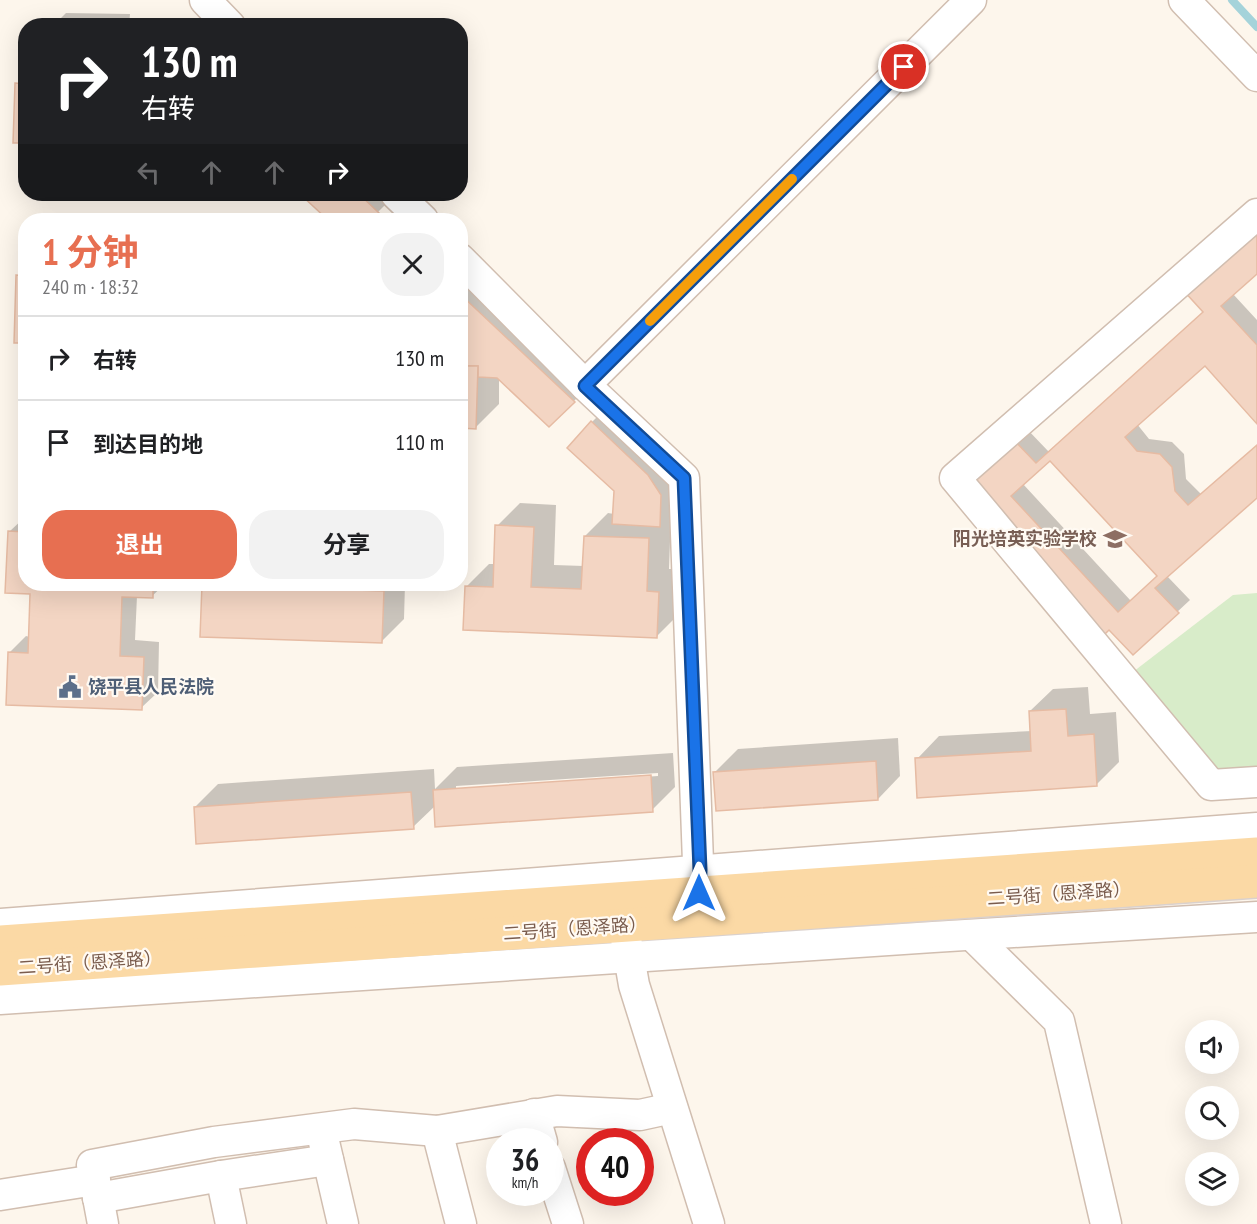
<!DOCTYPE html>
<html lang="zh">
<head>
<meta charset="utf-8">
<style>
	:root { --surface:#fff; --page:#f2f2f2; --text:#202124; --muted:#757577; --line:#e0e0e0; --accent:#e76f51 }
	body { margin:0; font-family:"PT Sans Narrow","Noto Sans SC",sans-serif; background:var(--page); color:var(--text); height:100vh; display:flex; flex-direction:column; font-size:22px; white-space:nowrap }
	* { box-sizing:border-box; margin:0 }
	p { font-size:20px; color:var(--muted) }
	.icon { flex:none; width:33px; height:33px; fill:none; stroke:currentColor; stroke-width:2; stroke-linecap:round; stroke-linejoin:round }
	.map { position:relative; flex:1; overflow:hidden }
	.panel { position:absolute; left:18px; top:213px; width:450px; height:378px; display:flex; flex-direction:column; background:var(--surface); border-radius:24px; box-shadow:0 6px 24px #0002 }
	.panel>* { flex:none }
	.hud { position:absolute; left:18px; top:18px; width:450px; height:183px; border-radius:24px; box-shadow:0 6px 24px #0002; background:#202124; color:#fff; overflow:hidden }
	.tools { position:absolute; left:1185px; top:1020px; display:grid; gap:12px }
	.tools a { display:grid; place-items:center; width:54px; height:54px; border-radius:50%; background:var(--surface); box-shadow:0 6px 24px #0002; font-size:30px }
	.speed { position:absolute; left:486px; top:1128px; display:flex; gap:12px; font-size:30px; font-weight:700; text-align:center }
	.speed>* { display:grid; place-content:center; width:78px; height:78px; border-radius:50%; background:var(--surface); box-shadow:0 6px 24px #0002; line-height:1 }
	.speed small { font-size:15px; font-weight:400 }
	.speed .limit { border:9px solid #d22; background:#fff; color:#111 }
	.pin { position:absolute; display:grid; place-items:center; width:51px; height:51px; color:#fff; margin:-26px; border:3px solid #fff; border-radius:50%; box-shadow:0 2px 6px #0007 }
	.me { position:absolute; width:66px; margin:-33px; rotate:0deg; stroke-linejoin:round; filter:drop-shadow(0 0 4px #0008) }
	.turn { display:flex; align-items:center; gap:21px; height:126px; padding:0 24px; font-size:27px }
	.turn .icon { width:78px; height:78px; stroke-width:2.5 }
	.turn b { display:block; font-size:42px; line-height:51px }
	.lanes { display:flex; align-items:center; height:57px; padding:0 24px; background:#0003; justify-content:center; gap:30px; direction:ltr }
	.lanes .off { opacity:.35 }
	.round { display:grid; place-items:center; flex:none; width:63px; height:63px; border-radius:24px; background:var(--page) }
	.summary { display:flex; align-items:center; justify-content:space-between; height:102px; padding:0 24px }
	h1 { font-size:36px; font-weight:700; line-height:45px; color:var(--accent) }
	.primary-button { display:flex; gap:12px; margin-top:auto; padding:12px 24px }
	.primary-button a { flex:1; height:69px; border-radius:24px; background:var(--accent); color:#fff; font-size:24px; font-weight:700; line-height:69px; text-align:center }
	.primary-button a+a { background:var(--page); color:var(--text) }
	ul { padding:0; list-style:none }
	li { display:flex; align-items:center; gap:18px; height:84px; padding:0 24px; border-top:2px solid var(--line) }
	li div { flex:1 }
	li b { display:block; font-size:22px }
	li em { font-style:normal }
	.map>svg:first-child { display:block }
	.green { fill:#d8ecc9 }
	.shadow { fill:#0003; fill-rule:evenodd }
	.lines { fill:none; stroke-linecap:round; stroke-linejoin:round }
	.stream { stroke:#a5d3da; stroke-width:8 }
	.building { fill:#f3d5c3; stroke:#e6bba3; stroke-width:1.5; fill-rule:evenodd }
	.minor-casing { stroke:#d1beb0; stroke-width:33 }
	.major-casing { stroke:#dad1cd; stroke-width:36 }
	.minor { stroke:#fff; stroke-width:30 }
	.major { stroke:#fbd9a5; stroke-width:33 }
	.route-casing { stroke:#114b97; stroke-width:15 }
	.route { stroke:#1a73e8; stroke-width:10 }
	.slow { stroke:#f59e0b; stroke-width:10 }
	.labels { text-anchor:middle; stroke-width:4.5; stroke-linejoin:round; paint-order:stroke }
	.education-label { font-size:18px; font-weight:bold; fill:#785e54; stroke:#fffaf3; text-anchor:end }
	.service-label { font-size:18px; font-weight:bold; fill:#4e5e75; stroke:#fffaf3; text-anchor:start }
	.street-label { font-size:18px; fill:#7a5c4d; stroke:#fffaf3 }
</style>
</head>
<body>
<div class="map">
<svg width="1257" height="1224" viewBox="0 0 1257 1224">
	<rect width="100%" height="100%" fill="#fdf6ec"/>
	<path class="green" d="M 1257,593 L 1257,771 L 1198,776 L 1116,685 L 1233,595 Z"/>
	<g class="shadow">
		<path d="M 66,13 L 130,14 L 129,26 L 53,26 Z"/>
		<path d="M 26,75 L 26,142 L 17,84 Z"/>
		<path d="M 302,194 L 396,194 L 370,220 L 330,220 Z"/>
		<path d="M 460,249 L 596,379 L 574,401 L 499,378 L 499,404 L 476,427 L 460,427 Z"/>
		<path d="M 26,268 L 26,342 L 17,276 Z"/>
		<path d="M 1257,272 L 1233,294 L 1257,320 L 1257,422 L 1205,364 L 1137,424 L 1149,439 L 1172,442 L 1184,454 L 1186,479 L 1201,494 L 1257,445 L 1257,496 L 1167,576 L 1190,600 L 1133,653 L 970,479 L 1026,428 L 1049,452 ZM 1050,459 L 1159,576 L 1131,601 L 1023,484 Z"/>
		<path d="M 615,399 L 670,452 L 671,514 L 669,569 L 681,569 L 679,614 L 656,637 L 466,587 L 489,564 L 495,564 L 497,526 L 520,503 L 556,505 L 554,565 L 584,566 L 585,536 L 608,513 L 614,514 L 615,491 L 569,448 L 592,422 Z"/>
		<path d="M 26,516 L 26,584 L 165,584 L 152,596 L 137,596 L 135,640 L 159,642 L 158,692 L 141,708 L 9,653 L 26,636 L 30,637 L 32,593 L 7,591 L 9,532 Z"/>
		<path d="M 205,584 L 405,584 L 404,619 L 381,642 L 203,585 Z"/>
		<path d="M 1088,687 L 1090,714 L 1116,712 L 1119,762 L 1096,785 L 917,759 L 939,736 L 1032,731 L 1030,711 L 1053,689 Z"/>
		<path d="M 898,738 L 900,776 L 878,799 L 715,772 L 738,749 Z"/>
		<path d="M 673,753 L 675,787 L 652,810 L 435,806 L 413,827 L 195,807 L 218,784 L 434,769 L 435,789 L 457,767 ZM 658,773 L 658,776 L 456,789 L 456,786 Z"/>
	</g>
	<g class="lines">
		<path class="stream" d="M 1232,0 L 1257,27"/>
	</g>
	<g class="building">
		<path d="M 15,83 L 26,84 L 26,143 L 13,143 Z"/>
		<path d="M 300,194 L 359,194 L 379,213 L 371,220 L 328,220 Z"/>
		<path d="M 1257,223 L 1257,274 L 1221,306 L 1257,345 L 1257,424 L 1205,366 L 1125,437 L 1137,451 L 1160,454 L 1172,467 L 1175,491 L 1188,505 L 1257,445 L 1257,498 L 1155,588 L 1179,613 L 1133,655 L 1109,630 L 1100,639 L 968,479 L 1013,439 L 1036,463 L 1203,312 L 1183,290 ZM 1050,461 L 1157,576 L 1118,612 L 1011,496 Z"/>
		<path d="M 16,275 L 26,276 L 26,343 L 14,343 Z"/>
		<path d="M 460,294 L 575,402 L 549,427 L 497,378 L 478,377 L 478,366 L 460,366 Z"/>
		<path d="M 460,366 L 478,366 L 476,429 L 460,428 Z"/>
		<path d="M 591,421 L 648,475 L 661,495 L 660,527 L 612,524 L 614,491 L 567,448 Z"/>
		<path d="M 495,525 L 534,527 L 531,587 L 581,589 L 584,536 L 649,538 L 647,591 L 659,592 L 657,638 L 463,630 L 465,586 L 493,587 Z"/>
		<path d="M 8,531 L 26,532 L 26,584 L 153,584 L 153,598 L 122,597 L 120,656 L 144,657 L 142,710 L 6,705 L 8,652 L 28,653 L 30,594 L 5,593 Z"/>
		<path d="M 202,584 L 230,585 L 230,584 L 269,584 L 269,587 L 384,591 L 382,643 L 200,637 Z"/>
		<path d="M 1066,709 L 1068,736 L 1094,734 L 1097,786 L 917,798 L 915,758 L 1031,751 L 1029,711 Z"/>
		<path d="M 876,761 L 878,800 L 716,811 L 713,772 Z"/>
		<path d="M 651,775 L 653,812 L 435,827 L 433,790 Z"/>
		<path d="M 411,792 L 414,829 L 196,844 L 194,807 Z"/>
	</g>
	<g class="lines">
		<g class="minor-casing">
			<g id="minor">
				<path d="M 205,0 L 230,26"/>
				<path d="M 1184,0 L 1257,76"/>
				<path d="M 396,194 L 423,220"/>
				<path d="M 1257,214 L 955,478 L 1211,785 L 1257,782"/>
				<path d="M 460,259 L 585,385 L 684,478 L 699,890"/>
				<path d="M 585,385 L 971,0"/>
				<path d="M 0,924 L 1257,828"/>
				<path d="M 972,935 L 1059,1021 L 1106,1224"/>
				<path d="M 626,939 L 634,985 L 709,1224"/>
				<path d="M 0,999 L 933,937 L 1257,917"/>
				<path d="M 534,1114 L 542,1142"/>
				<path d="M 437,1131 L 461,1224"/>
				<path d="M 324,1142 L 343,1224"/>
				<path d="M 550,1168 L 568,1224"/>
				<path d="M 221,1176 L 231,1224"/>
				<path d="M 0,1195 L 95,1180"/>
				<path d="M 98,1198 L 221,1176 L 328,1160"/>
				<path d="M 103,1224 L 92,1165 L 214,1142 L 354,1124 L 437,1131 L 557,1111 L 640,1115 L 672,1108"/>
			</g>
		</g>
		<g class="major-casing">
			<g id="major">
				<path d="M 0,942 L 1257,854"/>
				<path d="M 0,969 L 1257,881"/>
			</g>
		</g>
		<use href="#minor" class="minor"/>
		<use href="#major" class="major"/>
	</g>
	<g class="lines">
		<g class="route-casing">
			<path id="route" d="M 699,893 L 700,870 L 684,478 L 585,386 L 904,67"/>
		</g>
		<use href="#route" class="route"/>
		<path class="slow" d="M 650,321 L 792,179"/>
	</g>
	<defs>
		<g id="school-bare" transform="scale(1.8)"><path d="M0-5L7-2L0 1L-7-2ZM-4 1L0 2.5L4 1V4Q0 6-4 4Z" fill="#8d6e63" stroke="#fffaf3" stroke-width="2.5" paint-order="stroke"/></g>
		<g id="civic-bare" transform="scale(1.8)"><path d="M-.6-6.5H3V-4.5H.6V-3L4-1V1h2V6H-6V1h2V-1L-.6-3ZM-1.2 2.5V6h2.4V2.5Z" fill="#5c6f8a" stroke="#fffaf3" stroke-width="2.5" paint-order="stroke"/></g>
	</defs>
	<g fill-rule="evenodd">
		<use href="#school-bare" x="1115" y="539"/>
		<use href="#civic-bare" x="70" y="687"/>
	</g>
	<g class="labels">
		<g class="education-label">
			<text x="1097" y="545">阳光培英实验学校</text>
		</g>
		<g class="service-label">
			<text x="88" y="693">饶平县人民法院</text>
		</g>
		<g class="street-label">
			<text transform="translate(1059 894) rotate(-4)" y="6">二号街（恩泽路）</text>
			<text transform="translate(575 929) rotate(-4)" y="6">二号街（恩泽路）</text>
			<text transform="translate(90 963) rotate(-4)" y="6">二号街（恩泽路）</text>
		</g>
	</g>
</svg>
<div class="tools">
<a><svg class="icon" aria-label="sound" viewBox="0 0 24 24"><path d="M4 9h4l5-4v14l-5-4H4zM17 9q2 3 0 6"/></svg></a>
<a><svg class="icon" aria-label="search" viewBox="0 0 24 24"><circle cx="10" cy="10" r="6"/><path d="M15 15l6 6"/></svg></a>
<a><svg class="icon" aria-label="layers" viewBox="0 0 24 24"><path d="M12 4l9 5-9 5-9-5zM3 14l9 5 9-5"/></svg></a>
</div>
<div class="speed"><div>36<small>km/h</small></div><div class="limit">40</div></div>
<div class="pin" style="left:904px;top:67px;background:#d93025"><svg class="icon" aria-label="arrive" viewBox="0 0 24 24"><path d="M6 21V4h12l-3 4 3 4H6"/></svg></div>
<svg class="me" style="left:699px;top:893px" viewBox="-20 -20 40 40"><path d="M0-17L14 15 0 8-14 15z" fill="#1a73e8" stroke="#fff" stroke-width="4"/></svg>
<div class="hud">
<div class="turn"><svg class="icon" aria-label="right" viewBox="0 0 24 24"><path d="M7 20v-9h11M14 6l5 5-5 5"/></svg><div><b>130 m</b>右转</div></div>
<div class="lanes"><svg class="icon off" aria-label="left" viewBox="0 0 24 24"><path d="M17 20v-9H6M10 6l-5 5 5 5"/></svg><svg class="icon off" aria-label="ahead" viewBox="0 0 24 24"><path d="M12 20V5M6 11l6-6 6 6"/></svg><svg class="icon off" aria-label="ahead" viewBox="0 0 24 24"><path d="M12 20V5M6 11l6-6 6 6"/></svg><svg class="icon" aria-label="right" viewBox="0 0 24 24"><path d="M7 20v-9h11M14 6l5 5-5 5"/></svg></div>
</div>
<section class="panel">
<div class="summary"><div><h1>1 分钟</h1><p>240 m · 18:32</p></div><a class="round"><svg class="icon" aria-label="close" viewBox="0 0 24 24"><path d="M6 6l12 12M18 6L6 18"/></svg></a></div>
<ul>
<li><svg class="icon" aria-label="right" viewBox="0 0 24 24"><path d="M7 20v-9h11M14 6l5 5-5 5"/></svg><div><b>右转</b></div><em>130 m</em></li>
<li><svg class="icon" aria-label="arrive" viewBox="0 0 24 24"><path d="M6 21V4h12l-3 4 3 4H6"/></svg><div><b>到达目的地</b></div><em>110 m</em></li>
</ul>
<div class="primary-button"><a>退出</a><a>分享</a></div>
</section>
</div>
</body>
</html>
